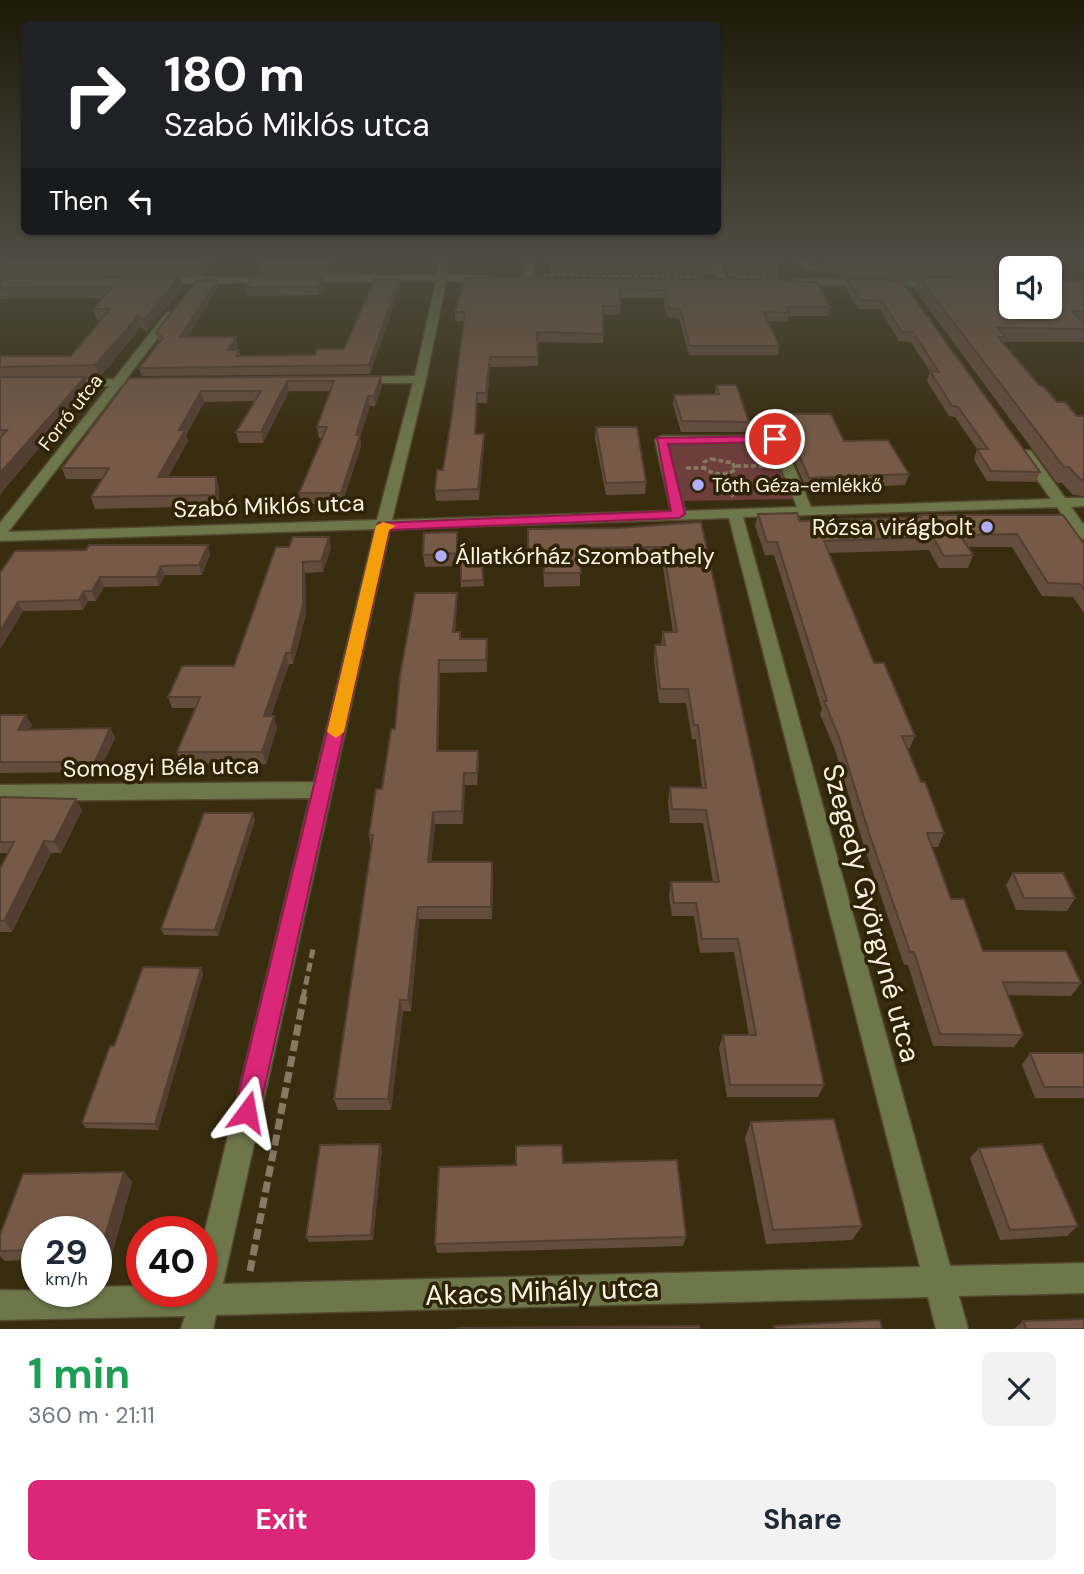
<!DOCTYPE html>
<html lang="en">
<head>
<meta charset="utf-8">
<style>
	:root { --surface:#fff; --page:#f2f2f3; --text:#1f2937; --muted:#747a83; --accent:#db2777 }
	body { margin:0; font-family:"DM Sans",sans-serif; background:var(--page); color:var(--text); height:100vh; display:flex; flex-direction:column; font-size:26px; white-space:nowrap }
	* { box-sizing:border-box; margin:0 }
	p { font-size:23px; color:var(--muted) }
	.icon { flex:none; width:38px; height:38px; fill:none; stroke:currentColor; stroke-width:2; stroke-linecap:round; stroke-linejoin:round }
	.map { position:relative; height:1329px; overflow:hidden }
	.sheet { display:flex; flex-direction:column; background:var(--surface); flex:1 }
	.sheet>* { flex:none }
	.guide { position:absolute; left:21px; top:21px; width:700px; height:214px; border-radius:10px; box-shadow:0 2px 5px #0004; background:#202124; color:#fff; overflow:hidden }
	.tools { position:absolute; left:999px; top:256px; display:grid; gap:14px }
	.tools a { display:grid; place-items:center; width:63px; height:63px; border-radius:10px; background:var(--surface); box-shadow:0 2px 5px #0004; font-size:35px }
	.speed { position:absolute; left:21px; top:1216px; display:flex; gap:14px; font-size:35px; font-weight:700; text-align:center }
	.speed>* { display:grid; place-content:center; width:91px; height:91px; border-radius:50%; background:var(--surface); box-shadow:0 2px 5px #0004; line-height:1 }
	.speed small { font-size:18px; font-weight:400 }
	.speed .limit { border:10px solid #d22; background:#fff; color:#111 }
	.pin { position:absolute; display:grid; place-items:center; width:60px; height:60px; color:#fff; margin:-30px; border:4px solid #fff; border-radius:50%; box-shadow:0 2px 7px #0007 }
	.me { position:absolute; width:77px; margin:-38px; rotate:13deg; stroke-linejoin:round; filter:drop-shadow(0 0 5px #0008) }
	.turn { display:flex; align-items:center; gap:24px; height:147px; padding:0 28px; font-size:32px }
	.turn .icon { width:91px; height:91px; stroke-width:2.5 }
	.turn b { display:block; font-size:49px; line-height:60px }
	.then { display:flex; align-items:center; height:66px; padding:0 28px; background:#0003; gap:14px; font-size:26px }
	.round { display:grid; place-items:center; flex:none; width:74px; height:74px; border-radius:10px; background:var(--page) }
	.headline { display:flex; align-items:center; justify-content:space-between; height:119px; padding:0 28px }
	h1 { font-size:42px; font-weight:700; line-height:52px; color:#1e9e55 }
	.primary-button { display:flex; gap:14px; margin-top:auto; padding:14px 28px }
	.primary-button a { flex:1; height:80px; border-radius:10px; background:var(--accent); color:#fff; font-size:28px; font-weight:700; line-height:80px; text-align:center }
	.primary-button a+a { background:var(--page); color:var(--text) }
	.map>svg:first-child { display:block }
	.green { fill:#6e3e3d }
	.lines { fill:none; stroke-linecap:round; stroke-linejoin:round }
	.minor-casing { stroke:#54492e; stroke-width:3 }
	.path-far3 { stroke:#857a62; stroke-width:2.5; stroke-dasharray:4.5 2; stroke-linecap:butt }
	.path-far2 { stroke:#857a62; stroke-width:3.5; stroke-dasharray:5 2.5; stroke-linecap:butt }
	.path-far1 { stroke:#857a62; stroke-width:5; stroke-dasharray:9 4.5; stroke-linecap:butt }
	.path { stroke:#857a62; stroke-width:7; stroke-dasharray:11 5; stroke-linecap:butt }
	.minor { fill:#6d774a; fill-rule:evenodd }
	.wall { fill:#654d3d; fill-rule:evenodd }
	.shaded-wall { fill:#533e32 }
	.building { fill:#765947; stroke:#533e32; stroke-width:2 }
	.route { fill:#db2777; stroke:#8e194d; stroke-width:2 }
	.slow { fill:#f59e0b }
	.poi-dot { fill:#b0aefa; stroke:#2f2305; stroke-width:2.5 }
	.labels { text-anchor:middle; stroke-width:7; stroke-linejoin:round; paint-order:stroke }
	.far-street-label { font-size:19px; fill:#fbf3e3; stroke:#2f2305 }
	.far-poi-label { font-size:19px; fill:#fbf3e3; stroke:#2f2305; text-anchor:start }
	.street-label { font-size:23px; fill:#fbf3e3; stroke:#2f2305 }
	.poi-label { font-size:23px; fill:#fbf3e3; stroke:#2f2305; text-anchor:end }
	.near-street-label { font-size:28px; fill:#fbf3e3; stroke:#2f2305 }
</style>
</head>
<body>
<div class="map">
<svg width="1084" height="1329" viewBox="0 0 1084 1329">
	<rect width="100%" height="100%" fill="#392d10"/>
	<path class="green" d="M 772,440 L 798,499 L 679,501 L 664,442 Z"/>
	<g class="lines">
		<g class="minor-casing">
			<g id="minor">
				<path d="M 439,258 L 448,258 L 446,275 L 487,275 L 492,278 L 487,281 L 446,281 L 426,379 L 392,520 L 671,511 L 655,440 L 661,436 L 781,436 L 811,507 L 1051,499 L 1019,454 L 1026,450 L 1031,451 L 1065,498 L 1084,498 L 1084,506 L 1071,507 L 1084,525 L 1084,539 L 1079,538 L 1057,507 L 743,517 L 950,1266 L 1084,1263 L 1084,1293 L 959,1296 L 968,1329 L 936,1329 L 928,1297 L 216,1315 L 213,1329 L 181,1329 L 185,1316 L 0,1320 L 0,1290 L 96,1292 L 96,1287 L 142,1286 L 142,1292 L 201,1292 L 201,1247 L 310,798 L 0,801 L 0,785 L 314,782 L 375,529 L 0,541 L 0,523 L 109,386 L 63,386 L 57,383 L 63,380 L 114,379 L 167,312 L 176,314 L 126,379 L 150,379 L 156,382 L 154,384 L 121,386 L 8,532 L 377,520 L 413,383 L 357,383 L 351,380 L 357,377 L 415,376 L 436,281 L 301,282 L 296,279 L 301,276 L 437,275 ZM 771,443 L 797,507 L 685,511 L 668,444 ZM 729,518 L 920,1267 L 223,1284 L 390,529 Z"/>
				<path d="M 525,258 L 535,258 L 533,279 L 528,282 L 523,279 Z"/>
				<path d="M 712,258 L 721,258 L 726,283 L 718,281 Z"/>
				<path d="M 792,258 L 803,258 L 813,265 L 861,266 L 866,269 L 861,272 L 811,271 Z"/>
				<path d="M 1045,258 L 1054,258 L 1063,268 L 1050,274 L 1052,267 Z"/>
				<path d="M 273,277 L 276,278 L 276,282 L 158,284 L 153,281 L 158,278 Z"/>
				<path d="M 795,279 L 938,281 L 943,284 L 938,287 L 792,284 L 790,282 Z"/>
			</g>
		</g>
		<g class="path-far3">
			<path d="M 543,275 L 706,277"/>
			<path d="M 736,277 L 780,278"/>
			<path d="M 1067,281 L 1084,281"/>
		</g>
		<g class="path-far2">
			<path d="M 711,459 L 733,463 L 735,470 C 724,476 714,475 704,468 L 704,462 Z"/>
			<path d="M 736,466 L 770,466"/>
			<path d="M 686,468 L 704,468"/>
			<path d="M 723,475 L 733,497"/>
		</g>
		<path class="path-far1" d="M 303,998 L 313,949"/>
		<path class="path" d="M 250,1271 L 304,996"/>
		<use href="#minor" class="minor"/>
	</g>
	<g class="wall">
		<path d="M 0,258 L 212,264 L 203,276 L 180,276 L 183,287 L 147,332 L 141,327 L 100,377 L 85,377 L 89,389 L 0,494 L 0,356 L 71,356 L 101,320 L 97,320 L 93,309 L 102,298 L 0,299 Z"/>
		<path d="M 550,258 L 716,258 L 713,275 L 550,274 Z"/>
		<path d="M 721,258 L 780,258 L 777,277 L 729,276 Z"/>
		<path d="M 828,258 L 1048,258 L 1055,278 L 1074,281 L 1084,281 L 1084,342 L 1005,342 L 1004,344 L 1039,385 L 1057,402 L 1077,416 L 1084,416 L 1084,496 L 1073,495 L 1062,483 L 1057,483 L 915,290 L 918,279 L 840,278 L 838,275 L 840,264 L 832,264 ZM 1012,268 L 1050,268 L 1012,306 Z"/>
		<path d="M 337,259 L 329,275 L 261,275 L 259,266 Z"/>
		<path d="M 465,278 L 785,281 L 830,307 L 828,316 L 788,316 L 787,322 L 768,321 L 779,346 L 778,355 L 689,355 L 679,318 L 667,317 L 663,298 L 620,298 L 620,315 L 603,315 L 603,343 L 538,342 L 538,366 L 490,367 L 487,403 L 477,403 L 476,434 L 484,434 L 484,445 L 479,500 L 436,501 L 435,491 L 443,470 L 451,421 L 463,321 L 455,321 L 455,312 Z"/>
		<path d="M 847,279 L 901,280 L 1040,472 L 1036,482 L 987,481 L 974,460 L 977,449 L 955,417 L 949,416 L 927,381 L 930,372 L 911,342 L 899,341 L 880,309 L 858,309 L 846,288 Z"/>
		<path d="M 217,280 L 218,287 L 187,337 L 238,345 L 235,350 L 239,350 L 240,356 L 315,355 L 344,349 L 400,286 L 370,374 L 142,376 L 139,368 L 159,342 L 158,340 L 156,332 Z"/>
		<path d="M 324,285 L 319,295 L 248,296 L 246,287 Z"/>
		<path d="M 381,376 L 382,386 L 375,406 L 370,406 L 360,437 L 361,446 L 342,504 L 301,504 L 299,493 L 322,438 L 319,438 L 317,427 L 330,391 L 289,391 L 263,443 L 239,443 L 236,432 L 254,401 L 204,402 L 186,435 L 188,441 L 168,477 L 219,488 L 219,506 L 95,509 L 91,497 L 102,479 L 66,479 L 62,468 L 129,378 Z"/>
		<path d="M 716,385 L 749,422 L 748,432 L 681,432 L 673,405 L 674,395 L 715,394 Z"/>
		<path d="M 771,414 L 844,441 L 909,474 L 905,485 L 807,490 L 783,435 L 773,433 L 769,425 Z"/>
		<path d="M 596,427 L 646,482 L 645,494 L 606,495 L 595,438 Z"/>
		<path d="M 758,514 L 800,521 L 919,517 L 920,515 L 1084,544 L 1084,613 L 1073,597 L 1042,596 L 1012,547 L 968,547 L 973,555 L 968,568 L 939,568 L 929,550 L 829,553 L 874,663 L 915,736 L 909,749 L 907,749 L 944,833 L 938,847 L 932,847 L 951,899 L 983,951 L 1081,983 L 1071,996 L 1008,995 L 1023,1035 L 1014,1047 L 933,1046 L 908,965 L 904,965 L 864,846 L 835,750 L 820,714 L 822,709 L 774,555 L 765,555 L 755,526 Z"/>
		<path d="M 701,522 L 824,1085 L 818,1097 L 727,1097 L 719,1048 L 723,1035 L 749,1035 L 734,952 L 700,953 L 694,916 L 672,916 L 669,896 L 671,882 L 713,882 L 703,823 L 670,823 L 668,801 L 670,787 L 702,788 L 696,739 L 692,739 L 686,703 L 659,703 L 654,659 L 655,645 L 661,645 L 663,632 L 673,632 L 662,561 L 580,562 L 580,586 L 544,587 L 543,562 L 529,562 L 528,529 L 618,528 Z"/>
		<path d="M 329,537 L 331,548 L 323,572 L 305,573 L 306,615 L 293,664 L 289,664 L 271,716 L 277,727 L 266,764 L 181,763 L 177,752 L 195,708 L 172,708 L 168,697 L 234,666 L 289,547 Z"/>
		<path d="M 458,544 L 458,566 L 425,567 L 423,555 Z"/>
		<path d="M 210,554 L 202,575 L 165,575 L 159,586 L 104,587 L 96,601 L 88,601 L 83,610 L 23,611 L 0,649 L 0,573 Z"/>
		<path d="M 482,560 L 484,586 L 461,587 L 461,561 Z"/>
		<path d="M 457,605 L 455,632 L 460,632 L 461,639 L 487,639 L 487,672 L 440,673 L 438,751 L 479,763 L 477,785 L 465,785 L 463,824 L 435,824 L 431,862 L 493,874 L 492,919 L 419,919 L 411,1011 L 403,1011 L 391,1110 L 338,1110 L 334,1099 L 371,847 L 369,835 L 382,789 L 395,729 Z"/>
		<path d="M 0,715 L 32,725 L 29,730 L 110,728 L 115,738 L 99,772 L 0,773 Z"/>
		<path d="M 0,797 L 82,810 L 61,853 L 51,853 L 12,932 L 0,932 L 0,868 L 8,853 L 0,853 Z"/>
		<path d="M 253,813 L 255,820 L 218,936 L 164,935 L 161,929 Z"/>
		<path d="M 1013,873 L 1075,898 L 1067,911 L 1016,910 L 1006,885 Z"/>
		<path d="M 201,968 L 203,974 L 158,1130 L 86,1128 L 82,1123 L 114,1046 Z"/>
		<path d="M 1030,1053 L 1084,1053 L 1084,1098 L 1035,1098 L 1022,1065 Z"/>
		<path d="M 751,1122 L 862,1226 L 852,1240 L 766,1244 L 745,1138 Z"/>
		<path d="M 380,1144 L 382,1149 L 373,1240 L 309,1242 L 306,1237 Z"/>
		<path d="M 979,1148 L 1078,1226 L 1067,1236 L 1000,1240 L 970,1158 Z"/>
		<path d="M 563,1163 L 686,1237 L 683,1246 L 437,1253 L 435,1244 L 516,1165 Z"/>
		<path d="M 124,1172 L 132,1182 L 107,1272 L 96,1272 L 96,1232 L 37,1232 L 37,1273 L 25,1264 L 27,1260 L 5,1261 L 0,1256 L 0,1235 Z"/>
		<path d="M 1023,1321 L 1084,1329 L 1014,1329 Z"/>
	</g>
	<g class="shaded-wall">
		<path d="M 203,258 L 210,258 L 212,264 L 203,276 L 200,265 Z"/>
		<path d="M 332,258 L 337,258 L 337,259 L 329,275 L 328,265 Z"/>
		<path d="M 1053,268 L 1059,268 L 1054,280 L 1050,281 Z"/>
		<path d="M 180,276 L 183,287 L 147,332 L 144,320 Z"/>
		<path d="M 323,277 L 324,285 L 319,295 L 318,287 Z"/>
		<path d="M 399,279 L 400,286 L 370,374 L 369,365 Z"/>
		<path d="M 217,280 L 218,287 L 182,346 L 180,337 Z"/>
		<path d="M 138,316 L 141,327 L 100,377 L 95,365 Z"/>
		<path d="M 236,337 L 238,345 L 230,359 L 228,350 Z"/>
		<path d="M 490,357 L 490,367 L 487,403 L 486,393 Z"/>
		<path d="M 381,376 L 382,386 L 375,406 L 374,396 Z"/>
		<path d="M 85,377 L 89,389 L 0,494 L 0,473 Z"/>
		<path d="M 287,381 L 289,391 L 263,443 L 261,432 Z"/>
		<path d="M 201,391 L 204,402 L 186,435 L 188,441 L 162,488 L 158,477 L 179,430 Z"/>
		<path d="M 368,396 L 370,406 L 360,437 L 361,446 L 342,504 L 341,493 L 356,435 Z"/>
		<path d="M 484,434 L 484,445 L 479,500 L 478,489 Z"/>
		<path d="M 216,477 L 219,488 L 219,506 L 216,495 Z"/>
		<path d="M 329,537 L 331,548 L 323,572 L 321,561 Z"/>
		<path d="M 208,545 L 210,554 L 202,575 L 199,565 Z"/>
		<path d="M 303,562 L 305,573 L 306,615 L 293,664 L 291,653 Z"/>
		<path d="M 161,566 L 165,575 L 159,586 L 156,577 Z"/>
		<path d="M 100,577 L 104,587 L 96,601 L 92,591 Z"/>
		<path d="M 84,591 L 88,601 L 83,610 L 79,600 Z"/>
		<path d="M 457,593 L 457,605 L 454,644 L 453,632 Z"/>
		<path d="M 18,602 L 23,611 L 0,649 L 0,631 Z"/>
		<path d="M 487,639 L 488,651 L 487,672 L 486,660 Z"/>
		<path d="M 286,653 L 289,664 L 267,727 L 264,716 Z"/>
		<path d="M 439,660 L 440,673 L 438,763 L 437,751 Z"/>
		<path d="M 26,715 L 32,725 L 24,740 L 18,730 Z"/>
		<path d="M 274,716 L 277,727 L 266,764 L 262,752 Z"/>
		<path d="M 110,728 L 115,738 L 99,772 L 95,762 Z"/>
		<path d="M 478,751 L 479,763 L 477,785 L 477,773 Z"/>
		<path d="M 464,773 L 465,785 L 463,824 L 462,811 Z"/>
		<path d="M 76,799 L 82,810 L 61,853 L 54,842 Z"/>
		<path d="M 433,812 L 435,824 L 430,874 L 428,862 Z"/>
		<path d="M 253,813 L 255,820 L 218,936 L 215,930 Z"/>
		<path d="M 44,841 L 51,853 L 12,932 L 4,921 Z"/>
		<path d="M 492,862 L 493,874 L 492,919 L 491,907 Z"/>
		<path d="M 418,907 L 419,919 L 411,1011 L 408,1000 Z"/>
		<path d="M 201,968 L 203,974 L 158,1130 L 155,1124 Z"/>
		<path d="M 400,1000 L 403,1011 L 391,1110 L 388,1099 Z"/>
		<path d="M 380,1144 L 382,1149 L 373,1240 L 371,1235 Z"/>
		<path d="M 124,1172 L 132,1182 L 107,1272 L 97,1263 Z"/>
	</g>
	<g class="building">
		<path d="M 0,258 L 206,258 L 200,265 L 0,268 Z"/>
		<path d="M 264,258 L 332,258 L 328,265 L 259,266 Z"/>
		<path d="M 731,258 L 780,258 L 780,259 Z"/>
		<path d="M 1017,258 L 1048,258 L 1059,268 L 1053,268 L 1053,278 L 1074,281 L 1084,281 L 1084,312 L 1072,311 L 1084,323 L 1084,329 L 998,328 L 1006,337 L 998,337 L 1039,385 L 1043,386 L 1057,402 L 1065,402 L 1077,416 L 1084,416 L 1084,480 L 1080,479 L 1069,467 L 1064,467 L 919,277 L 1012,278 L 1012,306 L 1050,306 L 1050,268 L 842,265 L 841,262 L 1016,265 Z"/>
		<path d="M 180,276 L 144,320 L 138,316 L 95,365 L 0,367 L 0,356 L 71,356 L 110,309 L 93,309 L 112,287 L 0,288 L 0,279 Z"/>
		<path d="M 323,277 L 318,287 L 246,287 L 252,278 Z"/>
		<path d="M 465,278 L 784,279 L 785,281 L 816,282 L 830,307 L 786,307 L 789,313 L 764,312 L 779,346 L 690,346 L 680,309 L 668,308 L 664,290 L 619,289 L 621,306 L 603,306 L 603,334 L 537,332 L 538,357 L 490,357 L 486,393 L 477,393 L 475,434 L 484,434 L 478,489 L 435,491 L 437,470 L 443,470 L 451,421 L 465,312 L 455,312 Z"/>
		<path d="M 375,279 L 399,279 L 369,365 L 139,368 L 163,338 L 156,332 L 197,280 L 217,280 L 180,337 L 236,337 L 228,350 L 239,350 L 236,356 L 315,355 L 317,349 L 344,349 Z"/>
		<path d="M 847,279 L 901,280 L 1040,472 L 991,471 L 977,449 L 988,449 L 958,407 L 952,406 L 930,371 L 939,372 L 913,332 L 902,332 L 882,301 L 860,300 Z"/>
		<path d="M 381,376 L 374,396 L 368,396 L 356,435 L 360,435 L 341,493 L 299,493 L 327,427 L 317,427 L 334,381 L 287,381 L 261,432 L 236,432 L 261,391 L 201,391 L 179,430 L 185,430 L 158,477 L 216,477 L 216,495 L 91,497 L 109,468 L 62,468 L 129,378 Z"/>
		<path d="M 0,377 L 85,377 L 0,473 L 0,438 L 7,430 L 0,430 Z"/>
		<path d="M 716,385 L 736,385 L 749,422 L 682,421 L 674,395 L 719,394 Z"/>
		<path d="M 771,414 L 831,414 L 844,441 L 888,440 L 909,474 L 809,478 L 786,424 L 775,422 Z"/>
		<path d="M 596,427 L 637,427 L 646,482 L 606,483 Z"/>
		<path d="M 797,513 L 800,521 L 921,517 L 920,515 L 1063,515 L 1084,544 L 1084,590 L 1080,584 L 1048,583 L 1017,534 L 960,535 L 973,555 L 944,556 L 933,537 L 824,541 L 874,663 L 884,663 L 915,736 L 902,736 L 921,782 L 925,782 L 944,833 L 927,833 L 951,899 L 964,899 L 983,951 L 1066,951 L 1081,983 L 1003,982 L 1023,1035 L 940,1034 L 914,952 L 910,952 L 869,833 L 839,737 L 824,701 L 827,701 L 777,542 L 767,542 L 758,514 Z"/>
		<path d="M 701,522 L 824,1085 L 730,1085 L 723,1035 L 756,1035 L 738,939 L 702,939 L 696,903 L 674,903 L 671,882 L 719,882 L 706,810 L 672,809 L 670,787 L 706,788 L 698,725 L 694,725 L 688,689 L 660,689 L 655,645 L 665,645 L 663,632 L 677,632 L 663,547 L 579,548 L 581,573 L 544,573 L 543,548 L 528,549 L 528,529 L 618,528 Z"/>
		<path d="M 457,532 L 457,553 L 423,555 L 424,533 Z"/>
		<path d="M 293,537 L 329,537 L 321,561 L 303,562 L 303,604 L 291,653 L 286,653 L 264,716 L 274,716 L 262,752 L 177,752 L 200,697 L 168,697 L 182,666 L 234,666 L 276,547 L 289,547 Z"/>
		<path d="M 89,545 L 208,545 L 199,565 L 161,566 L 156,577 L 100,577 L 92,591 L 84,591 L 79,600 L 18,602 L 0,631 L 0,573 L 15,551 L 86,550 Z"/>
		<path d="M 482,560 L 483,580 L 461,581 L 461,561 Z"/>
		<path d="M 415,593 L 457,593 L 453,632 L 460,632 L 460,639 L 487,639 L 486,660 L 439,660 L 437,751 L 478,751 L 477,773 L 464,773 L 462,811 L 433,812 L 428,862 L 492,862 L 491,907 L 418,907 L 408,1000 L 400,1000 L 388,1099 L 334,1099 L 373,835 L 369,835 L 376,789 L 382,789 L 391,729 L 395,729 L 400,675 Z"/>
		<path d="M 0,715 L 26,715 L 18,730 L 110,728 L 95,762 L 0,762 Z"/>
		<path d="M 0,797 L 76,799 L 54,842 L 44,841 L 4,921 L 0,921 L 0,868 L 14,842 L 0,842 Z"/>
		<path d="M 204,813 L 253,813 L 215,930 L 161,929 Z"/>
		<path d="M 1013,873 L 1063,873 L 1075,898 L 1024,898 Z"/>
		<path d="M 143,967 L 201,968 L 155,1124 L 82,1123 L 110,1046 L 114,1046 Z"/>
		<path d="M 1030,1053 L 1084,1053 L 1084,1087 L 1044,1087 Z"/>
		<path d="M 834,1119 L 862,1226 L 773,1230 L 751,1122 Z"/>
		<path d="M 380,1144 L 371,1235 L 306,1237 L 320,1145 Z"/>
		<path d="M 1042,1144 L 1078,1226 L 1010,1230 L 979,1148 Z"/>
		<path d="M 562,1145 L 563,1163 L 677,1160 L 686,1237 L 435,1244 L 439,1167 L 516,1165 L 516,1146 Z"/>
		<path d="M 124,1172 L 97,1263 L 96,1263 L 96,1232 L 37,1232 L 37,1264 L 25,1264 L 30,1250 L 0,1251 L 0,1235 L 23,1174 Z"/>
		<path d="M 1084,1319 L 1084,1329 L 1026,1329 L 1023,1321 Z"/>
		<path d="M 880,1320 L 882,1329 L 775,1329 L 774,1326 Z"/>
		<path d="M 699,1326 L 700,1329 L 458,1329 L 458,1328 Z"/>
	</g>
	<linearGradient id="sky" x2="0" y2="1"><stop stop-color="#1f1909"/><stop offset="0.58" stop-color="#4e4c42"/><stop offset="1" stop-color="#4e4c42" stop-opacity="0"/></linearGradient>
	<rect width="1084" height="444" fill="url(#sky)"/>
	<path class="route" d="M 775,436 L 780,437 L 780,442 L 668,444 L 685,514 L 679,518 L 389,530 L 259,1112 L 255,1121 L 247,1124 L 238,1121 L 234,1112 L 378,523 L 671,511 L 657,438 Z"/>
	<path class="slow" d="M 383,522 L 396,526 L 389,530 L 344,732 L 336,738 L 327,732 L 376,526 Z"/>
	<g class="poi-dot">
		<circle cx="698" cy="485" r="7"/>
		<circle cx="987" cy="527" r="7"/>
		<circle cx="441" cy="556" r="7"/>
	</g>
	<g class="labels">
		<g class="far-street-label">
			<text transform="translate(70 412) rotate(-52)" y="7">Forró utca</text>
		</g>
		<g class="far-poi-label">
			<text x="712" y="492">Tóth Géza-emlékkő</text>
		</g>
		<g class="street-label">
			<text transform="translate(269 506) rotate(-2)" y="8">Szabó Miklós utca</text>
			<text transform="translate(161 767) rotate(-1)" y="8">Somogyi Béla utca</text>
		</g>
		<g class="poi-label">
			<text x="973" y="535">Rózsa virágbolt</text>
			<text x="455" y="564" text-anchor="start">Állatkórház Szombathely</text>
		</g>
		<g class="near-street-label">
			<text transform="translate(872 913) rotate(75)" y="10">Szegedy Györgyné utca</text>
			<text transform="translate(542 1291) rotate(-2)" y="10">Akacs Mihály utca</text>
		</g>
	</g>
</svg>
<div class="tools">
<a><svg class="icon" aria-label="sound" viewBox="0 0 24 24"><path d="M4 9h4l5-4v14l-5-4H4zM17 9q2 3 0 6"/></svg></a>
</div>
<div class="speed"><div>29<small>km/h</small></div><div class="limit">40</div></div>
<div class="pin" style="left:775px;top:439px;background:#d93025"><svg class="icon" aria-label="arrive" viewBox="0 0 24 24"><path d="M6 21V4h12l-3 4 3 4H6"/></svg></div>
<svg class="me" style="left:247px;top:1112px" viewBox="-20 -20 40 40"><path d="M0-17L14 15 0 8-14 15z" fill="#db2777" stroke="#fff" stroke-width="4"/></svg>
<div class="guide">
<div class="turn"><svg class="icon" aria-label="right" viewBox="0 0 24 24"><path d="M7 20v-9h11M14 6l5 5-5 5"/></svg><div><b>180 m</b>Szabó Miklós utca</div></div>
<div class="then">Then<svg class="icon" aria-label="left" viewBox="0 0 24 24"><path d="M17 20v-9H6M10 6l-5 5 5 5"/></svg></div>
</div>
</div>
<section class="sheet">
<div class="headline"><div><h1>1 min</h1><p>360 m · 21:11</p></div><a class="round"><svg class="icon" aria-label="close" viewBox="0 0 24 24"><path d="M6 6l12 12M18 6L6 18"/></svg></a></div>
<div class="primary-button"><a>Exit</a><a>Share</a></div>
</section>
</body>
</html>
